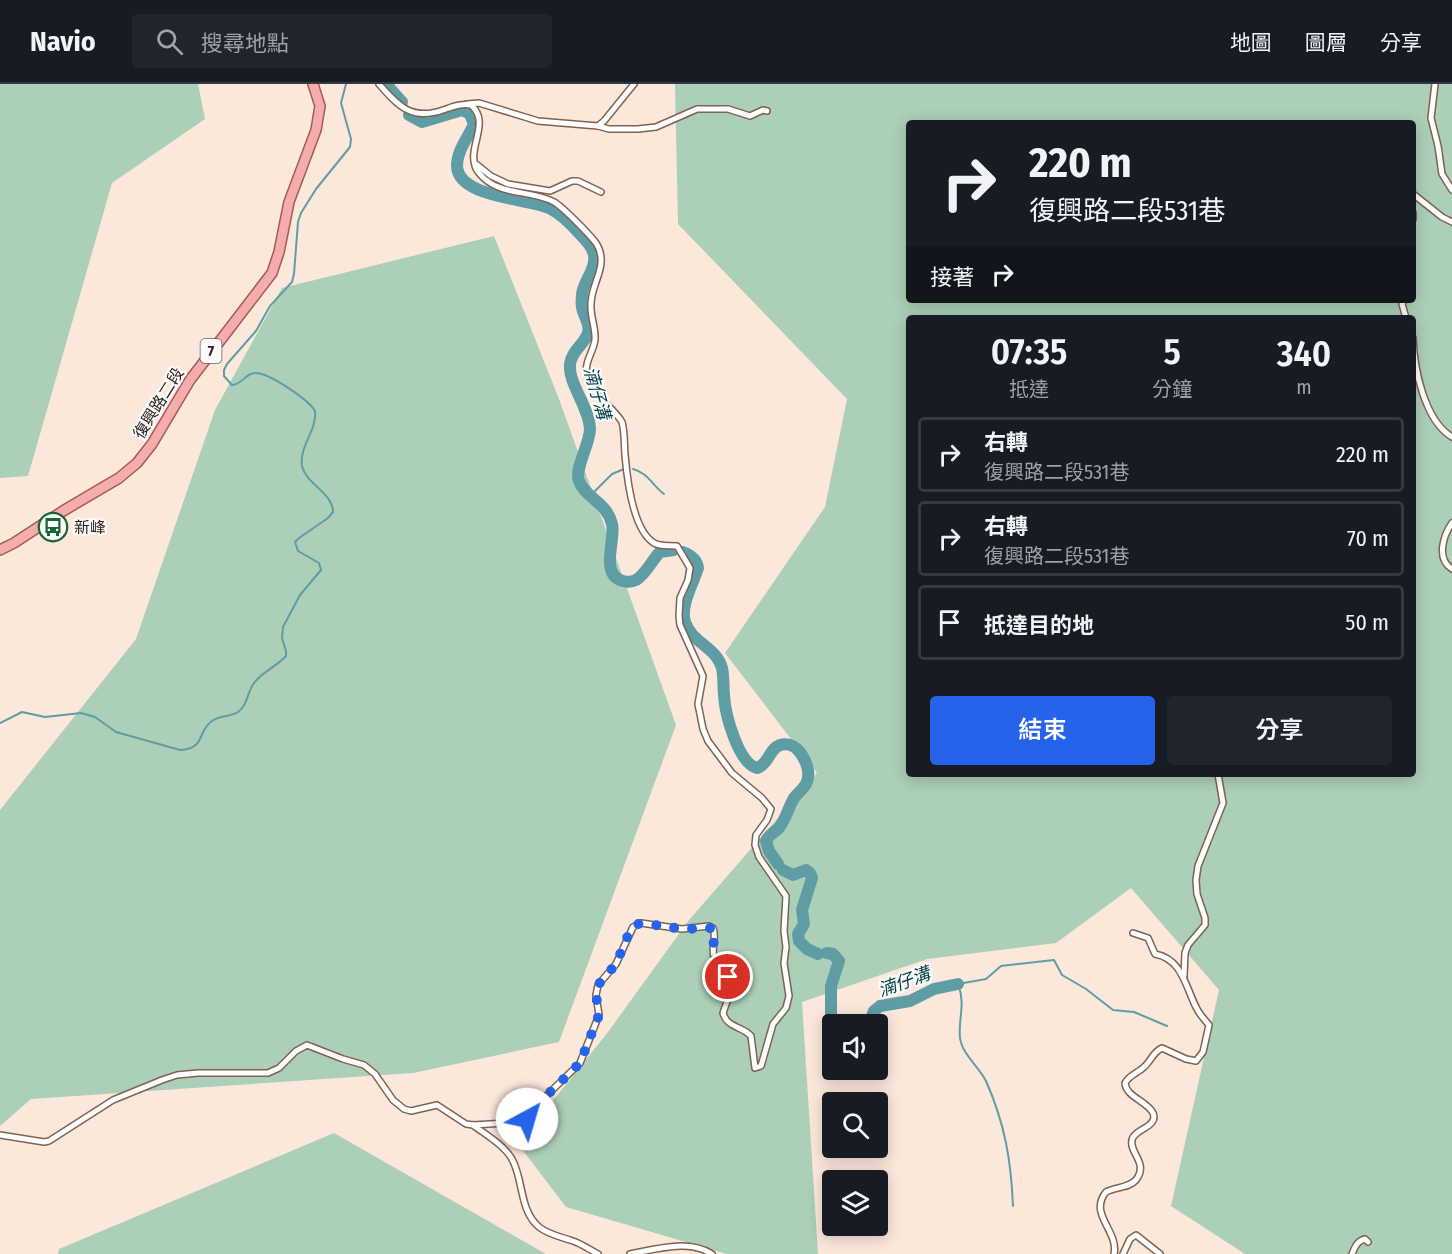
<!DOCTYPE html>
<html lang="zh-TW">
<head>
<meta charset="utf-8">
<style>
	:root { --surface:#171b24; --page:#20242c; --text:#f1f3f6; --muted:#9ea1a6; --line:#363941; --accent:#2563eb }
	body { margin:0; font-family:"Fira Sans Condensed","Noto Sans TC",sans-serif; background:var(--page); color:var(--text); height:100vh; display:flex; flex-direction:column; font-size:22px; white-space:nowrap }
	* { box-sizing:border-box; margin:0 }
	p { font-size:20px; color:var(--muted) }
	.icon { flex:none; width:33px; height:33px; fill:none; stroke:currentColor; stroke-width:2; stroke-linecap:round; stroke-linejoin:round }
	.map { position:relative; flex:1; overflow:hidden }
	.details { position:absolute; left:906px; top:231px; width:510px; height:462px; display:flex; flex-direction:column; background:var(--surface); border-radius:6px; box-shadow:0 3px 15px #0003 }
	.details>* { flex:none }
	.banner { position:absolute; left:906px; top:36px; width:510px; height:183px; border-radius:6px; box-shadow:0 3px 15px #0003; background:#171b24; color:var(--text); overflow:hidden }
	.tools { position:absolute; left:822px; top:930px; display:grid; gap:12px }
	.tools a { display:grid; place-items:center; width:66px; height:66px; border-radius:6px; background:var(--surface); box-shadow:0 3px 15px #0003; font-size:30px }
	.pin { position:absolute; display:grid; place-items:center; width:51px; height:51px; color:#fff; margin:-26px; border:3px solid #fff; border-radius:50%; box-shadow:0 2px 6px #0007 }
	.me { position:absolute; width:66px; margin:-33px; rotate:39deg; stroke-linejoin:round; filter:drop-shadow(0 0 4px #0008) }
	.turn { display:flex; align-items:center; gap:21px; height:126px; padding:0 24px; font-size:27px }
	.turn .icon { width:78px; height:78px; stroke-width:2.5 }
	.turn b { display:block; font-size:42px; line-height:51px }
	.then { display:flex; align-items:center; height:57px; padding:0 24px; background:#0003; gap:12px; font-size:22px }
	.eta { display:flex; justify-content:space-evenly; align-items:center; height:102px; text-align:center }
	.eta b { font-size:36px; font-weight:600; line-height:42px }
	.action { display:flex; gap:12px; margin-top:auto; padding:12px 24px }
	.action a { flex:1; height:69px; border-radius:6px; background:var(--accent); color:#fff; font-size:24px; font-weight:600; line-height:69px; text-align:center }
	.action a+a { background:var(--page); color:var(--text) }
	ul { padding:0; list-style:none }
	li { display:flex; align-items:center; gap:18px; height:75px; margin:0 12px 9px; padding:0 12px; border:3px solid var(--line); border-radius:6px }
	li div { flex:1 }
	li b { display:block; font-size:22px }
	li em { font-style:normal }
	header { display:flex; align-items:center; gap:36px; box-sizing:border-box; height:84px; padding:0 30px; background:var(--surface); border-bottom:2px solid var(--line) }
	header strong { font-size:28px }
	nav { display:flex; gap:33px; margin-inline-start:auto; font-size:21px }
	.search { width:420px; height:54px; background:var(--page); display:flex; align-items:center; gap:15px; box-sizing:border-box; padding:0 21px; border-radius:6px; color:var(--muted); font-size:22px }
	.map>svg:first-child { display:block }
	.green { fill:#accfb7; fill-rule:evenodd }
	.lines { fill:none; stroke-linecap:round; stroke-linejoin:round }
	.stream { stroke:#5f9da5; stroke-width:2 }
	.river { stroke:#5f9da5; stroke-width:12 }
	.minor-casing { stroke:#7f624f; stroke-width:8 }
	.primary-casing { stroke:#a85955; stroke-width:12 }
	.minor { stroke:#fff; stroke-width:5 }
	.primary { stroke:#f2adac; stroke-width:9 }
	.route { stroke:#2563eb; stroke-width:10; stroke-dasharray:0 18 }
	.labels { text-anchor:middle; stroke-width:4.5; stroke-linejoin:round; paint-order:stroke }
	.shield { fill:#fafafa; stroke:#6b635c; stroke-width:1.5 }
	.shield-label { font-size:15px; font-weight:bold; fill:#2e2219 }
	.street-label { font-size:16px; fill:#2e2219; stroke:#fafafa }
	.poi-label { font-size:16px; fill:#2e2219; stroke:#fafafa; text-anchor:start }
	.water-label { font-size:18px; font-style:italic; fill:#003e44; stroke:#fafafa }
</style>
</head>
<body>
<header>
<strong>Navio</strong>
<div class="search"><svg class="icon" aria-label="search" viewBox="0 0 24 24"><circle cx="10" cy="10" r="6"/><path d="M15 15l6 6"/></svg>搜尋地點</div>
<nav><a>地圖</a><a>圖層</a><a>分享</a></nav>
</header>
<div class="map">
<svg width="1452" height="1170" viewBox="0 0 1452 1170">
	<rect width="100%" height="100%" fill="#fce8db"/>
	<g class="green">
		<path d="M 0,0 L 198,0 L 205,35 L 112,99 L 28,392 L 0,394 Z"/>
		<path d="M 675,0 L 1452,0 L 1452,1170 L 1245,1170 L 1171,1122 L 1219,906 L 1131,804 L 1056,859 L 927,875 L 802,918 L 818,1170 L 727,1170 L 566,1123 L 518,1060 L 608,948 L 689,836 L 817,689 L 725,569 L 825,423 L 847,315 L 678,140 ZM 909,39 L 1413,39 L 1413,216 L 909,216 ZM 909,234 L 1413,234 L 1413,690 L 909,690 Z"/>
		<path d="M 494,152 L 559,315 L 676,641 L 559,958 L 413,989 L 31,1015 L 0,1042 L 0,726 L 136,555 L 215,326 L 282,204 Z"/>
		<path d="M 334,1049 L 546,1170 L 58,1170 L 59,1165 Z"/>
	</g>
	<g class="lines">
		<g class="stream">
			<path d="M 633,385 C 648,389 652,401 664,410"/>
			<path d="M 591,411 L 612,390 L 624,385"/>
			<path d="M 0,639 L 22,628 L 45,633 L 81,629 L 95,633 L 116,648 L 180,666 C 206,665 197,647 212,637 C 220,631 231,633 238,628 C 248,621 247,608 254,599 C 262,588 276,583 286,572 L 286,567 L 282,554 L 283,543 L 300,511 L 321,486 L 319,479 L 298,467 L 295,458 L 299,454 L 328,434 L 333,428 C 333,409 306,400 302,382 C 299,362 317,347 315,327 C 309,316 269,289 256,289 C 246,288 242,301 232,301 L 224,292 L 224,286 L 227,280 L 256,247 L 270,222 L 292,198 L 294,190 L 298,138 L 301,129 L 316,105 L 350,63 L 351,55 L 341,19 L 346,0"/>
			<path d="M 1013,1122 C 1011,1076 1005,1040 986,997 C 979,983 962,970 960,954 C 958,934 966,921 958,900 L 986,895 L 1001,882 L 1054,876 L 1062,891 L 1086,905 L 1113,926 L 1134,928 L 1167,942"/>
		</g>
		<g class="river">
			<path d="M 386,0 L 402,18"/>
			<path d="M 409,31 L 422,38 L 462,26 L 470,30 L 474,40 C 468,54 457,66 457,82 C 458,114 529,114 551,125 C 562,131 571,140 579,149 C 584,154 593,163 594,171 C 596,186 584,196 582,210 C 582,214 581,219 582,223 C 583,232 591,240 588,249 C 584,261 572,266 570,280 C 568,300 589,322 590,345 C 590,360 574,385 579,397 C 586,415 607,418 612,440 C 616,455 599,491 623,497 C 627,498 632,498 636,496 C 646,490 652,476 660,468 L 674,466"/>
			<path d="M 683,468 C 691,471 697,475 698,484 C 693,500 680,521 685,538 C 691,558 717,564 722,584 C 724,593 723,602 724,611 C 725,630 738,679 757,684 C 769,680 769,665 780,661 C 786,659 793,661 797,665 C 805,673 812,689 806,700 C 803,705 798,709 794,714 C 788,724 786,735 779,744 C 774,749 769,750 766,757 L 769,767 L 778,780"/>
			<path d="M 783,786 L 793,791 L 806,786 L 810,789 L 812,794 L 802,826 L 804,840 L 798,850 L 799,857 L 807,865 L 818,870"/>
			<path d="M 827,869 L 833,870 L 839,877 L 831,902 L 831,933 L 835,940"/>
			<path d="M 869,940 L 874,927 L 880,922 L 910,917 L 934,905 L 958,900"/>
		</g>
		<g class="minor-casing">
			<g id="minor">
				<path d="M 1435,0 L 1431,34 L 1438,62 L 1442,90 L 1452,106"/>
				<path d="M 467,20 L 479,19 L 538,37 L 598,42 L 604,37 L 634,0"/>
				<path d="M 598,42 L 609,45 L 638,45 L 656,43 L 697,25 L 728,25 L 750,32 L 763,26 L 767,27"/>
				<path d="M 476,80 L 491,92 L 508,100 L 550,107 L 572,97 L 578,97 L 601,108"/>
				<path d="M 1413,110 L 1442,133 L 1452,138"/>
				<path d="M 1413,129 L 1413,135"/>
				<path d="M 1404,216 L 1402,220 L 1406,234"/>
				<path d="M 1413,254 C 1414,284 1424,336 1452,353"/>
				<path d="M 1452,439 C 1443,452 1436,475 1452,485"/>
				<path d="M 1184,892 L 1185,869 L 1188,861 L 1205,841 L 1205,834 L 1197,810 L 1196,796 L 1198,782 L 1223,719 L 1218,690"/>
				<path d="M 473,1041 C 486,1051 504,1061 512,1075 C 524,1097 519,1126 539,1143 C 549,1151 562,1153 573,1157 C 582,1160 590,1166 598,1170"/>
				<path d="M 0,1051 L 44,1058 L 49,1057 L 113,1016 L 162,996 L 177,991 L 198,989 L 268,989 L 279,984 L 296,967 L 307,961 L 343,975 L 364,981 L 375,990 L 393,1016 L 404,1025 L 411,1027 L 437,1021 L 466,1040 L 473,1041 L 523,1038 L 543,1015 L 580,979 L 599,931 L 596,911 L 598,901 L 616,880 L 633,843 L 641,839 L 682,845 L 709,842 L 713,844 C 717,853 711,863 714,873 C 717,885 730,890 732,903 L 723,929 C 727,944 742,942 751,952 L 755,984 L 761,982 L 773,940 L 786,924 L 789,912 L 784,879 L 786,863 L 784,847 L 786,812 L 759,773 L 755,761 L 756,751 L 767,736 L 771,725 L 762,714 L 732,689 L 708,657 L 703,645 L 698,620 L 703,592 L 680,541 L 679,532 L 680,514 L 688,496 L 690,484 L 677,462 C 669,461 661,463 654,459 C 633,446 627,394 625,371 C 624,360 625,349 622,338 C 611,320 593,314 587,291 C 584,278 593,269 595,256 C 596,244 590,232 591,220 C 591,199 610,181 596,159 C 590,151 563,123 554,118 C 530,105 498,113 479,89 C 462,68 493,40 471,21 C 461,19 452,23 443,26 C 412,37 398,22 379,0"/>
				<path d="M 630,1170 C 656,1165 688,1155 712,1170"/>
				<path d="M 1114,1170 C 1119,1147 1088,1130 1106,1108 C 1115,1103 1129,1104 1136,1096 C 1149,1079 1129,1069 1132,1056 C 1134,1045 1159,1043 1153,1029 C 1147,1017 1126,1013 1125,999 C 1129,991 1138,989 1144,983 C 1151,977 1153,968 1162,964 L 1186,975 L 1196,977 L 1203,968 L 1209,941 C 1205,936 1200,931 1197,925 C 1186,905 1183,875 1155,870 L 1148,854 L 1133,849"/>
				<path d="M 1123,1170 L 1130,1155 L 1136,1151 L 1160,1170"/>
				<path d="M 1352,1170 C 1355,1163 1357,1157 1365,1155 L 1368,1158"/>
			</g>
		</g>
		<g class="primary-casing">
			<path id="primary" d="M 0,466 L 14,459 L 63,427 L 119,394 L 137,379 L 152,360 L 190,296 L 272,189 L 279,168 L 289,118 L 316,46 L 320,22 L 313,0"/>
		</g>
		<use href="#minor" class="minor"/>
		<use href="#primary" class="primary"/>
	</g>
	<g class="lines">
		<path class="route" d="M 527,1035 L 543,1015 L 580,979 L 599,931 L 596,911 L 598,901 L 616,880 L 629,849 L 637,840 L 648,840 L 682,845 L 713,844 C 717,853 711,863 713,873 C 715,880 723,887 728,893"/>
	</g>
	<defs>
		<g id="bus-ring" transform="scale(1.5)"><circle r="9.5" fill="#fafafa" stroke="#196635" stroke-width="1.5"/><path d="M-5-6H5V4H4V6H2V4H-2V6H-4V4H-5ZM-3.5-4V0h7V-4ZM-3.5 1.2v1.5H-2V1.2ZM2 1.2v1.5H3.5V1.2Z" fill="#196635"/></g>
	</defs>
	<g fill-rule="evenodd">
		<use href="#bus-ring" x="53" y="443"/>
	</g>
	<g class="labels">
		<rect class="shield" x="200.5" y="255" width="21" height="24" rx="4.5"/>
		<g class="shield-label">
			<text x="211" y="272">7</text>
		</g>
		<g class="street-label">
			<text transform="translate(158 319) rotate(-58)" y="6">復興路二段</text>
		</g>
		<g class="poi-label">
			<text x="74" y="449">新峰</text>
		</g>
		<g class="water-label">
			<text transform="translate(597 309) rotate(74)" y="6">湳仔溝</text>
			<text transform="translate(904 898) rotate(-20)" y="6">湳仔溝</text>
		</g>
	</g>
</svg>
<div class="tools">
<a><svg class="icon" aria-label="sound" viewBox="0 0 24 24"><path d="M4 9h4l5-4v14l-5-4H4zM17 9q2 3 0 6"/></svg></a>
<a><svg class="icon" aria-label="search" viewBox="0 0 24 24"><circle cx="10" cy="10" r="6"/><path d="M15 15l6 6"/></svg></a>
<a><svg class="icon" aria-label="layers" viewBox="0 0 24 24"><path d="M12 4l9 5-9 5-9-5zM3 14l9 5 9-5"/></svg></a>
</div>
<div class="pin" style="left:728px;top:893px;background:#d93025"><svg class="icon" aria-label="arrive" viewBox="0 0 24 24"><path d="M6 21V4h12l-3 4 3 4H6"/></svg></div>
<svg class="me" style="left:527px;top:1035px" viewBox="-20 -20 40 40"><circle r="19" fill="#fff"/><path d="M0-13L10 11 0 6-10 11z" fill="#2563eb"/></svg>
<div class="banner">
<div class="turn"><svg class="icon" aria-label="right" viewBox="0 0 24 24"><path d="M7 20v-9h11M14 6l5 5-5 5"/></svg><div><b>220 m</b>復興路二段531巷</div></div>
<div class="then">接著<svg class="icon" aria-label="right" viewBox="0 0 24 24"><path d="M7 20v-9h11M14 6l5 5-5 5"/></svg></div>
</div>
<section class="details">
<div class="eta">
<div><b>07:35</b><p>抵達</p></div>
<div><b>5</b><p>分鐘</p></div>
<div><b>340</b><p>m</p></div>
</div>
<ul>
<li><svg class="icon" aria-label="right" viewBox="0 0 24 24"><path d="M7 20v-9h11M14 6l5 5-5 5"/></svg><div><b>右轉</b><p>復興路二段531巷</p></div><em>220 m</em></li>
<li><svg class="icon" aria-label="right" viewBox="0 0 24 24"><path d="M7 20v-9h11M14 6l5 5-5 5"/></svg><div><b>右轉</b><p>復興路二段531巷</p></div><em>70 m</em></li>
<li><svg class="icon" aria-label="arrive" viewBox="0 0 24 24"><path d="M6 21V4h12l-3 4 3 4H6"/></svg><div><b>抵達目的地</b></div><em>50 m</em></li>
</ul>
<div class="action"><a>結束</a><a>分享</a></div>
</section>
</div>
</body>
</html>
